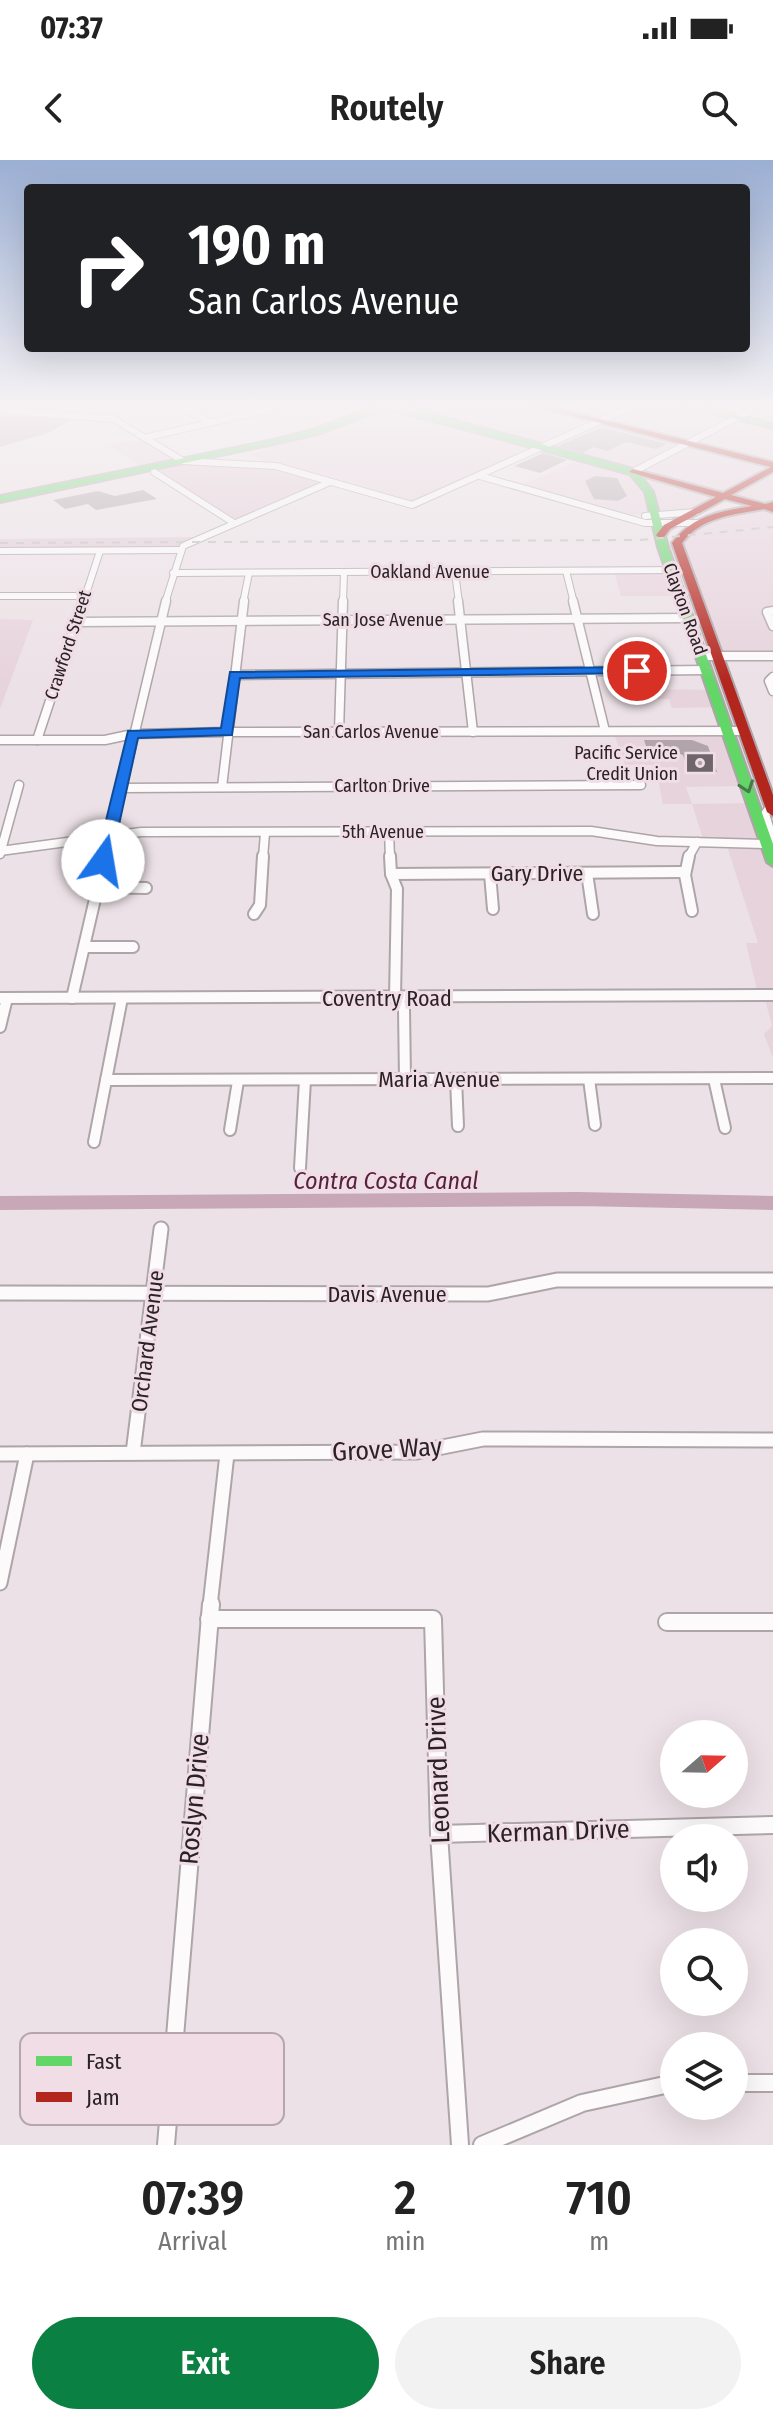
<!DOCTYPE html>
<html lang="en">
<head>
<meta charset="utf-8">
<style>
	:root { --surface:#fff; --page:#f2f2f2; --text:#222; --muted:#767676; --accent:#0b8043 }
	body { margin:0; font-family:"Fira Sans Condensed",sans-serif; background:var(--page); color:var(--text); height:100vh; display:flex; flex-direction:column; font-size:30px; white-space:nowrap }
	* { box-sizing:border-box; margin:0 }
	p { font-size:26px; color:var(--muted) }
	.icon { flex:none; width:44px; height:44px; fill:none; stroke:currentColor; stroke-width:2; stroke-linecap:round; stroke-linejoin:round }
	.map { position:relative; height:1985px; overflow:hidden }
	.side { display:flex; flex-direction:column; background:var(--surface); flex:1 }
	.side>* { flex:none }
	.top-card { position:absolute; left:24px; top:24px; width:726px; height:168px; border-radius:8px; box-shadow:0 8px 32px #0002; background:#202124; color:#fff; overflow:hidden }
	.needle { width:52px; rotate:70deg }
	.tools { position:absolute; left:660px; top:1560px; display:grid; gap:16px }
	.tools a { display:grid; place-items:center; width:88px; height:88px; border-radius:50%; background:var(--surface); box-shadow:0 8px 32px #0002; font-size:40px }
	.pin { position:absolute; display:grid; place-items:center; width:68px; height:68px; color:#fff; margin:-34px; border:4px solid #fff; border-radius:50%; box-shadow:0 2px 8px #0007 }
	.me { position:absolute; width:88px; margin:-44px; rotate:13deg; stroke-linejoin:round; filter:drop-shadow(0 0 6px #0008) }
	.turn { display:flex; align-items:center; gap:28px; height:168px; padding:0 32px; font-size:36px }
	.turn .icon { width:104px; height:104px; stroke-width:2.5 }
	.turn b { display:block; font-size:56px; line-height:68px }
	.eta { display:flex; justify-content:space-evenly; align-items:center; height:136px; text-align:center }
	.eta b { font-size:48px; font-weight:600; line-height:56px }
	.cta { display:flex; gap:16px; margin-top:auto; padding:16px 32px }
	.cta a { flex:1; height:92px; border-radius:48px; background:var(--accent); color:#fff; font-size:32px; font-weight:600; line-height:92px; text-align:center }
	.cta a+a { background:var(--page); color:var(--text) }
	.status { display:flex; justify-content:space-between; align-items:center; height:56px; padding:0 40px; background:var(--surface); direction:ltr }
	.status svg { height:22px; fill:currentColor }
	header { display:flex; justify-content:space-between; align-items:center; height:104px; padding:0 32px; background:var(--surface); font-size:36px; font-weight:600 }
	.map>svg:first-child { display:block }
	.built { fill:#e7d3dc }
	.green { fill:#e1cad4 }
	.water { fill:#c8a8b6 }
	.lines { fill:none; stroke-linecap:round; stroke-linejoin:round }
	.canal { stroke:#c8a8b6; stroke-width:14 }
	.building { fill:#b1a4aa }
	.street-far4-casing { stroke:#ada5a8; stroke-width:8 }
	.street-far3-casing { stroke:#ada5a8; stroke-width:11 }
	.street-far2-casing { stroke:#ada5a8; stroke-width:14 }
	.street-far1-casing { stroke:#ada5a8; stroke-width:17 }
	.street-casing { stroke:#ada5a8; stroke-width:20 }
	.fast-casing { stroke:#ada5a8; stroke-width:4 }
	.jam-casing { stroke:#ada5a8; stroke-width:4 }
	.street-far4 { stroke:#fcfafb; stroke-width:6 }
	.street-far3 { stroke:#fcfafb; stroke-width:8 }
	.street-far2 { stroke:#fcfafb; stroke-width:10 }
	.street-far1 { stroke:#fcfafb; stroke-width:13 }
	.street { stroke:#fcfafb; stroke-width:16 }
	.fast { fill:#63d668; fill-rule:evenodd }
	.jam { fill:#b3261e; fill-rule:evenodd }
	.rail { stroke:#bfbcbd; stroke-width:2; stroke-dasharray:8 8; stroke-linecap:butt }
	.oneway { stroke:#467c47 }
	.route { fill:#1a73e8; stroke:#114b97; stroke-width:2 }
	.labels { text-anchor:middle; stroke-width:6; stroke-linejoin:round; paint-order:stroke }
	.far-street-label { font-size:18px; fill:#2a2326; stroke:#f0dde5 }
	.far-poi-label { font-size:18px; fill:#2a2326; stroke:#f0dde5; text-anchor:end }
	.street-label { font-size:22px; fill:#2a2326; stroke:#f0dde5 }
	.water-label { font-size:24px; font-style:italic; fill:#55223d; stroke:#f0dde5 }
	.near-street-label { font-size:26px; fill:#2a2326; stroke:#f0dde5 }
	.key { fill:#f0dde5; stroke:#b5a5ac; stroke-width:2 }
	.key-label { font-size:22px; fill:#2a2326 }
</style>
</head>
<body>
<div class="status"><b>07:37</b><svg viewBox="0 0 49 12"><path d="M0 12V9h3v3zM5 12V6h3v6zM10 12V3h3v9zM15 12V0h3v12zM26 1h20v11H26zM47 4h2v5h-2z"/></svg></div>
<header><svg class="icon" aria-label="back" viewBox="0 0 24 24"><path d="M15 5l-7 7 7 7"/></svg>Routely<svg class="icon" aria-label="search" viewBox="0 0 24 24"><circle cx="10" cy="10" r="6"/><path d="M15 15l6 6"/></svg></header>
<div class="map">
<svg width="773" height="1985" viewBox="0 0 773 1985">
	<rect width="100%" height="100%" fill="#ece1e6"/>
	<g class="built">
		<path d="M 392,244 L 679,244 L 773,266 L 773,496 L 717,496 L 677,383 L 697,363 L 761,349 L 722,338 L 696,352 L 632,355 L 613,353 L 518,326 L 582,299 L 541,288 L 419,344 L 276,306 L 249,295 Z"/>
		<path d="M 148,277 L 183,301 L 144,309 L 108,285 Z"/>
		<path d="M 614,411 L 671,411 L 681,436 L 621,436 Z"/>
		<path d="M 0,459 L 33,460 L 0,549 Z"/>
		<path d="M 650,529 L 714,530 L 719,547 L 672,548 L 669,539 L 653,539 Z"/>
		<path d="M 613,571 L 727,571 L 747,626 L 686,627 L 692,644 L 752,643 L 773,702 L 773,898 L 764,874 L 772,866 L 764,835 L 758,835 L 746,783 L 758,783 L 726,683 L 704,682 L 692,644 L 663,644 L 655,605 L 625,605 Z"/>
	</g>
	<g class="green">
		<path d="M 199,302 L 261,304 L 330,322 L 234,363 L 154,312 Z"/>
		<path d="M 201,377 L 181,390 L 0,391 L 0,379 Z"/>
	</g>
	<path class="water" d="M 0,255 L 73,259 L 48,273 L 0,287 Z"/>
	<g class="lines">
		<path class="canal" d="M 0,1043 L 578,1039 L 773,1043"/>
	</g>
	<g class="building">
		<path d="M 602,267 L 667,284 L 656,289 L 626,282 L 607,291 L 593,287 L 583,293 L 558,286 Z"/>
		<path d="M 543,293 L 567,300 L 540,313 L 514,306 Z"/>
		<path d="M 595,316 L 617,318 L 627,336 L 618,341 L 594,339 L 585,321 Z"/>
		<path d="M 143,330 L 157,339 L 96,350 L 88,344 L 65,349 L 53,340 L 98,331 L 115,336 Z"/>
		<path d="M 644,580 L 692,580 L 708,586 L 717,612 L 688,612 L 683,595 L 674,592 L 648,592 Z"/>
	</g>
	<g class="lines">
		<g class="street-far4-casing">
			<g id="street-far4">
				<path d="M 176,244 L 211,263"/>
				<path d="M 0,250 L 114,259 L 183,301 L 276,306 L 412,345 L 638,244"/>
				<path d="M 148,277 L 292,244"/>
				<path d="M 154,312 L 234,363"/>
				<path d="M 633,312 L 763,244"/>
				<path d="M 480,316 L 645,363 L 697,363"/>
				<path d="M 645,356 L 696,352"/>
				<path d="M 0,391 L 181,390"/>
				<path d="M 566,411 L 574,443"/>
				<path d="M 455,412 L 459,443"/>
				<path d="M 173,413 L 686,410"/>
				<path d="M 0,436 L 83,436"/>
				<path d="M 83,443 L 100,391"/>
				<path d="M 165,443 L 183,386 L 330,322"/>
				<path d="M 243,443 L 249,413"/>
				<path d="M 343,443 L 344,412"/>
			</g>
		</g>
		<g class="street-far3-casing">
			<g id="street-far3">
				<path d="M 458,441 L 473,572"/>
				<path d="M 573,441 L 605,571"/>
				<path d="M 773,451 L 767,452 L 773,466"/>
				<path d="M 77,462 L 689,458"/>
				<path d="M 703,496 L 773,496"/>
				<path d="M 235,515 L 707,510"/>
				<path d="M 773,517 L 769,521 L 773,531"/>
				<path d="M 339,572 L 343,441"/>
				<path d="M 0,580 L 105,580 L 133,574 L 227,572 L 743,571"/>
				<path d="M 37,580 L 83,441"/>
				<path d="M 222,627 L 244,441"/>
				<path d="M 122,628 L 641,625"/>
				<path d="M 389,671 L 390,698"/>
				<path d="M 767,684 L 772,677 L 765,654 L 771,646"/>
				<path d="M 0,691 L 141,672 L 591,671 L 657,681 L 767,684 L 773,687"/>
				<path d="M 0,694 L 19,625"/>
				<path d="M 105,698 L 166,441"/>
				<path d="M 263,698 L 265,673"/>
				<path d="M 688,698 L 697,682"/>
			</g>
		</g>
		<g class="street-far2-casing">
			<g id="street-far2">
				<path d="M 390,696 L 391,714 L 397,729 L 395,838 L 404,849 L 405,918"/>
				<path d="M 689,696 L 685,715 L 692,751"/>
				<path d="M 587,713 L 593,754"/>
				<path d="M 391,714 L 683,712"/>
				<path d="M 490,714 L 493,749"/>
				<path d="M 98,727 L 146,728"/>
				<path d="M 254,754 L 260,745 L 263,696"/>
				<path d="M 84,787 L 133,787"/>
				<path d="M 0,838 L 773,835"/>
				<path d="M 72,838 L 105,696"/>
				<path d="M 0,867 L 7,838"/>
				<path d="M 456,919 L 458,966"/>
				<path d="M 589,919 L 595,965"/>
				<path d="M 714,919 L 725,968"/>
				<path d="M 106,920 L 773,918"/>
				<path d="M 230,970 L 238,921"/>
				<path d="M 94,982 L 122,838"/>
				<path d="M 300,1008 L 305,920"/>
			</g>
		</g>
		<g class="street-far1-casing">
			<g id="street-far1">
				<path d="M 0,1133 L 488,1134 L 557,1120 L 773,1120"/>
				<path d="M 133,1293 L 161,1069"/>
				<path d="M 0,1294 L 417,1292 L 483,1279 L 773,1280"/>
				<path d="M 0,1423 L 27,1294"/>
				<path d="M 210,1446 L 227,1294"/>
			</g>
		</g>
		<g class="street-casing">
			<g id="street">
				<path d="M 209,1459 L 433,1459 L 439,1674 L 460,1985"/>
				<path d="M 667,1462 L 773,1462"/>
				<path d="M 439,1674 L 773,1665"/>
				<path d="M 734,1923 L 773,1923"/>
				<path d="M 166,1985 L 211,1444"/>
				<path d="M 482,1985 L 582,1943 L 674,1923"/>
			</g>
		</g>
		<g class="fast-casing">
			<g id="fast">
				<path d="M 375,244 L 395,244 L 636,310 L 653,332 L 668,387 L 773,684 L 773,706 L 767,702 L 658,387 L 645,332 L 630,314 L 386,248 L 321,273 L 278,283 L 0,342 L 0,336 L 278,279 L 315,269 L 378,246 Z"/>
				<path d="M 675,244 L 690,244 L 773,264 L 773,268 Z"/>
			</g>
		</g>
		<g class="jam-casing">
			<path id="jam" d="M 526,244 L 540,244 L 773,302 L 773,312 L 731,335 L 765,344 L 773,342 L 773,352 L 764,349 C 734,355 702,356 682,383 L 773,635 L 773,656 L 767,652 L 672,383 C 692,356 720,351 752,346 L 725,339 L 670,369 L 664,377 L 658,377 L 656,375 L 664,365 L 716,337 L 629,312 L 633,309 L 723,333 L 771,307 Z"/>
		</g>
		<use href="#street-far4" class="street-far4"/>
		<use href="#street-far3" class="street-far3"/>
		<use href="#street-far2" class="street-far2"/>
		<use href="#street-far1" class="street-far1"/>
		<use href="#street" class="street"/>
		<use href="#fast" class="fast"/>
		<use href="#jam" class="jam"/>
		<path class="rail" d="M 0,383 L 640,380 L 773,367"/>
	</g>
	<defs><path id="oneway-chevron" d="M-2-3.5L2.5 0L-2 3.5" fill="none" stroke-width="1.6" stroke-linecap="round" stroke-linejoin="round" transform="scale(2)"/></defs>
	<use class="oneway" href="#oneway-chevron" transform="translate(747 627) rotate(71)"/>
	<linearGradient id="sky" x2="0" y2="1"><stop stop-color="#9bafd4"/><stop offset="0.47" stop-color="#f6f2f4"/><stop offset="1" stop-color="#f6f2f4" stop-opacity="0"/></linearGradient>
	<rect width="773" height="522" fill="url(#sky)"/>
	<path class="route" d="M 637,507 L 641,508 L 641,513 L 240,518 L 232,575 L 138,578 L 111,701 L 103,705 L 96,701 L 128,571 L 221,568 L 230,512 Z"/>
	<defs>
		<g id="bank-bare" transform="scale(2.16)"><path d="M-6-4H6V4H-6ZM0-2.3a2.3 2.3 0 1 0 0 4.6a2.3 2.3 0 1 0 0-4.6Z" fill="#6e6669" stroke="#f0dde5" stroke-width="2.5" paint-order="stroke"/></g>
	</defs>
	<g fill-rule="evenodd">
		<use href="#bank-bare" x="700" y="603"/>
	</g>
	<g class="labels">
		<g class="far-street-label">
			<text x="430" y="418">Oakland Avenue</text>
			<text transform="translate(685 449) rotate(70)" y="6">Clayton Road</text>
			<text x="383" y="466">San Jose Avenue</text>
			<text transform="translate(68 485) rotate(-72)" y="6">Crawford Street</text>
			<text x="371" y="578">San Carlos Avenue</text>
			<text x="382" y="632">Carlton Drive</text>
			<text x="383" y="678">5th Avenue</text>
		</g>
		<g class="far-poi-label">
			<text x="678" y="599">Pacific Service<tspan x="678" dy="21">Credit Union</tspan></text>
		</g>
		<g class="street-label">
			<text x="537" y="721">Gary Drive</text>
			<text x="387" y="846">Coventry Road</text>
			<text x="439" y="927">Maria Avenue</text>
			<text x="387" y="1142">Davis Avenue</text>
			<text transform="translate(147 1181) rotate(-83)" y="8">Orchard Avenue</text>
		</g>
		<g class="water-label">
			<text x="386" y="1029">Contra Costa Canal</text>
		</g>
		<g class="near-street-label">
			<text transform="translate(387 1289) rotate(-3)" y="9">Grove Way</text>
			<text transform="translate(438 1610) rotate(-92)" y="9">Leonard Drive</text>
			<text transform="translate(194 1639) rotate(-85)" y="9">Roslyn Drive</text>
			<text transform="translate(558 1671) rotate(-2)" y="9">Kerman Drive</text>
		</g>
	</g>
	<rect x="20" y="1873" width="264" height="92" rx="12" class="key"/>
	<rect x="36" y="1896" width="36" height="10" fill="#63d668"/>
	<rect x="36" y="1932" width="36" height="10" fill="#b3261e"/>
	<g class="key-label">
		<text x="86" y="1909">Fast</text>
		<text x="86" y="1945">Jam</text>
	</g>
</svg>
<div class="tools">
<a><svg class="needle" viewBox="-14 -14 28 28"><path d="M0-13l5 13h-10z" fill="#e53935"/><path d="M0 13l5-13h-10z" fill="#767676"/></svg></a>
<a><svg class="icon" aria-label="sound" viewBox="0 0 24 24"><path d="M4 9h4l5-4v14l-5-4H4zM17 9q2 3 0 6"/></svg></a>
<a><svg class="icon" aria-label="search" viewBox="0 0 24 24"><circle cx="10" cy="10" r="6"/><path d="M15 15l6 6"/></svg></a>
<a><svg class="icon" aria-label="layers" viewBox="0 0 24 24"><path d="M12 4l9 5-9 5-9-5zM3 14l9 5 9-5"/></svg></a>
</div>
<div class="pin" style="left:637px;top:511px;background:#d93025"><svg class="icon" aria-label="arrive" viewBox="0 0 24 24"><path d="M6 21V4h12l-3 4 3 4H6"/></svg></div>
<svg class="me" style="left:103px;top:701px" viewBox="-20 -20 40 40"><circle r="19" fill="#fff"/><path d="M0-13L10 11 0 6-10 11z" fill="#1a73e8"/></svg>
<div class="top-card">
<div class="turn"><svg class="icon" aria-label="right" viewBox="0 0 24 24"><path d="M7 20v-9h11M14 6l5 5-5 5"/></svg><div><b>190 m</b>San Carlos Avenue</div></div>
</div>
</div>
<section class="side">
<div class="eta">
<div><b>07:39</b><p>Arrival</p></div>
<div><b>2</b><p>min</p></div>
<div><b>710</b><p>m</p></div>
</div>
<div class="cta"><a>Exit</a><a>Share</a></div>
</section>
</body>
</html>
